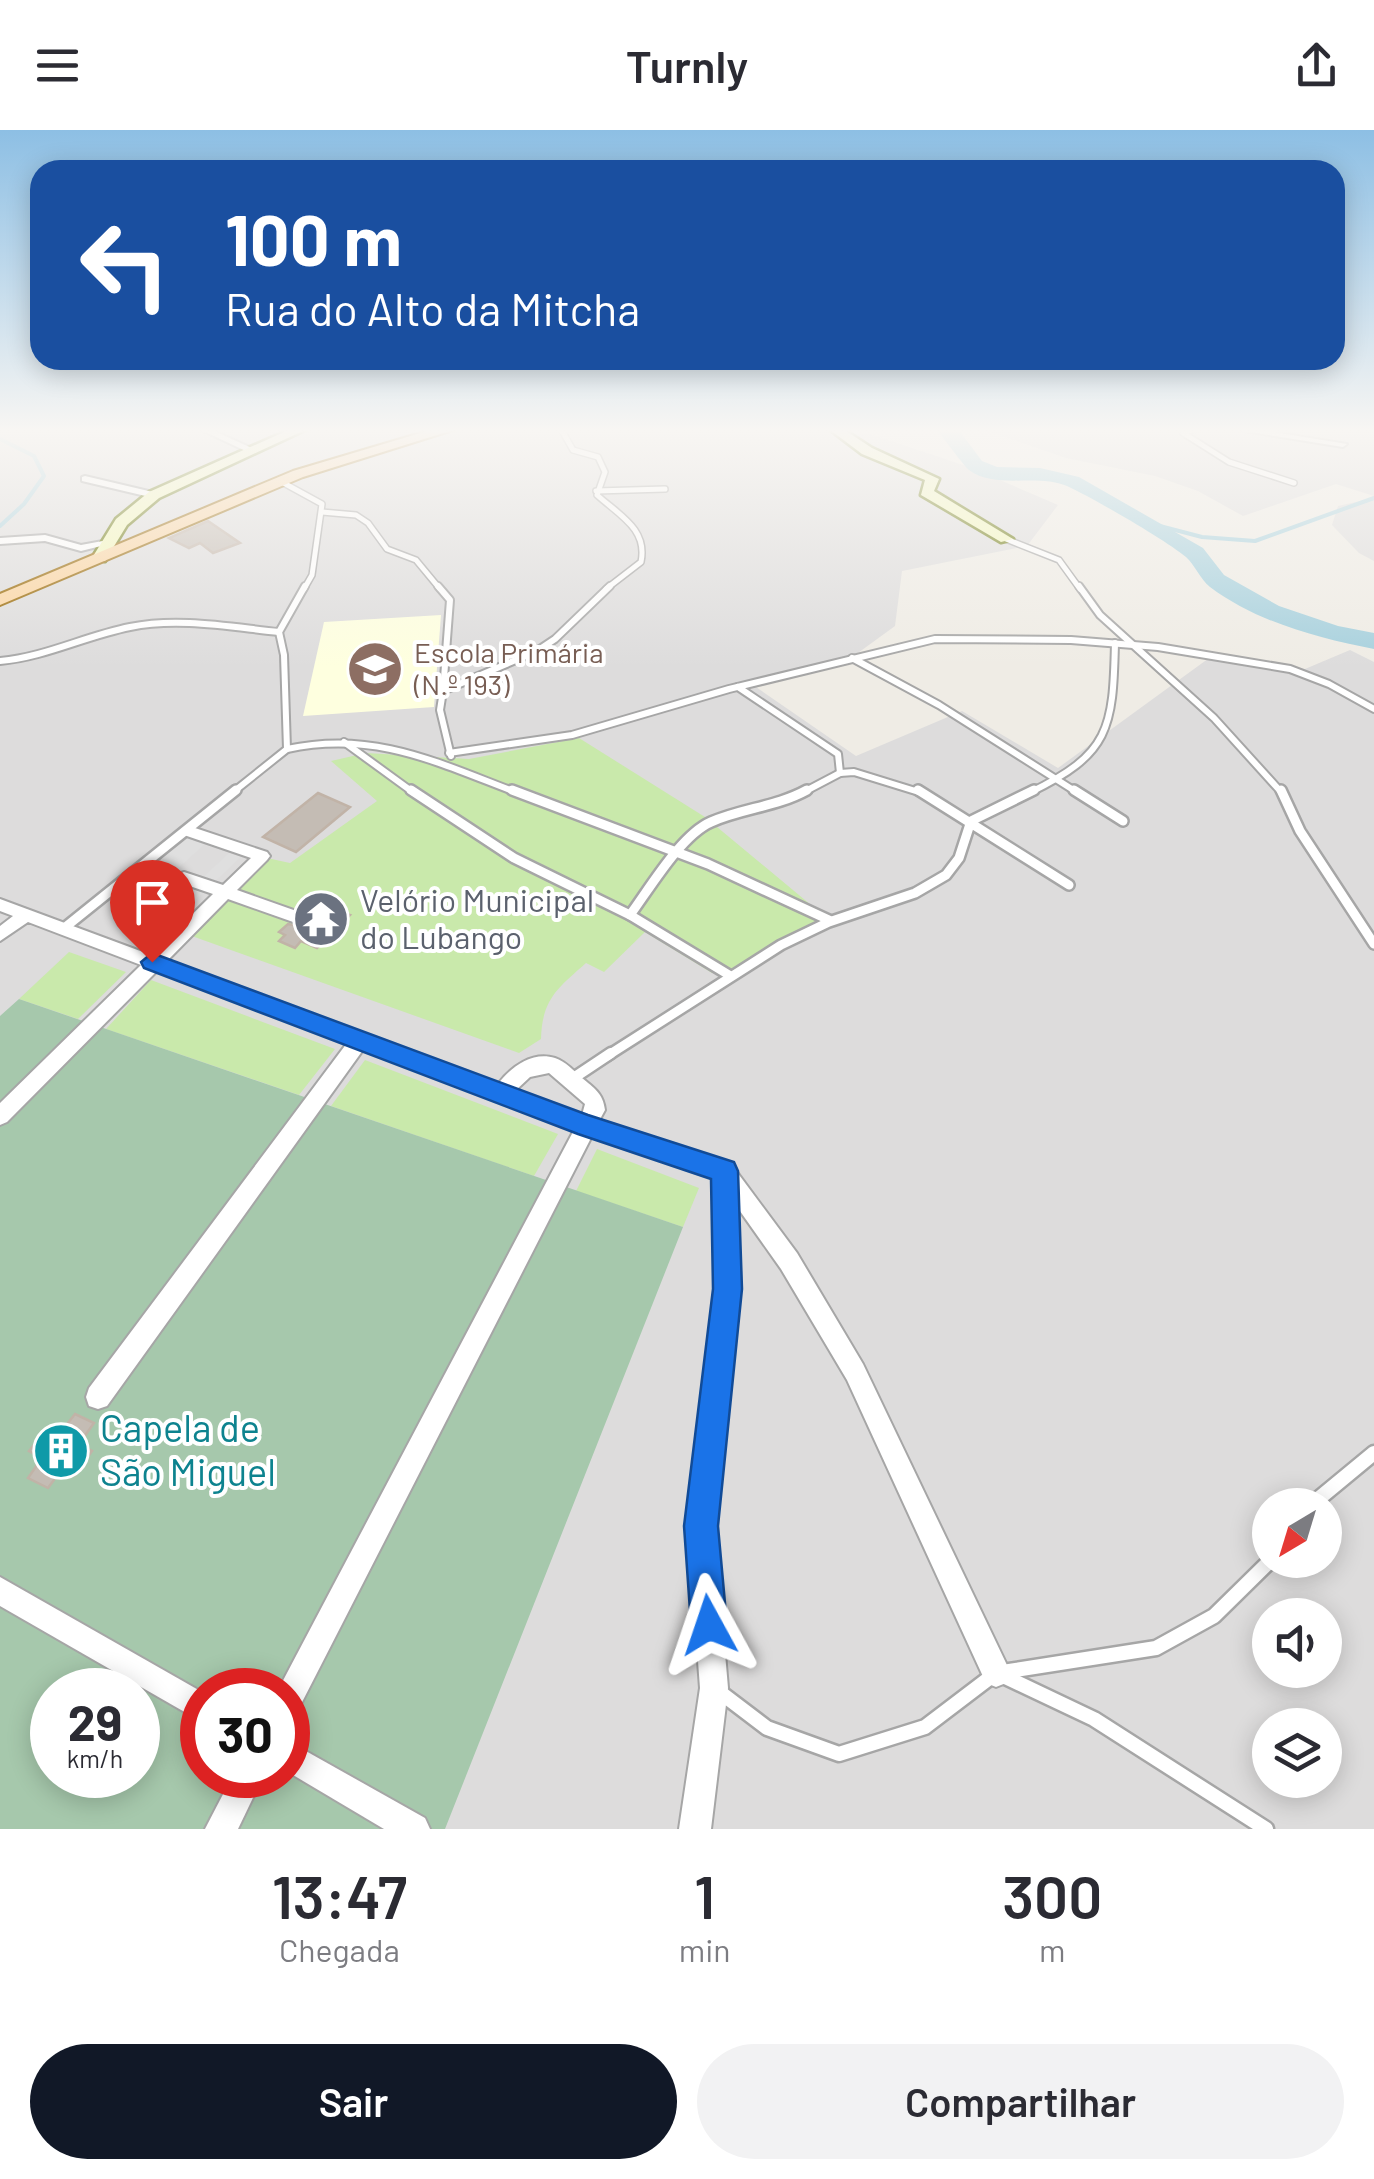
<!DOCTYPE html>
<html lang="pt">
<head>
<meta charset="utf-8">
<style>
	:root { --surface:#fff; --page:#f2f2f3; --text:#2b2b33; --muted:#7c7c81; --accent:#111827 }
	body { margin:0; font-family:Barlow,sans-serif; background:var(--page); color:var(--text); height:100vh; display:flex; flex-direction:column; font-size:38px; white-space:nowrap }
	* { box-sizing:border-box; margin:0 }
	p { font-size:32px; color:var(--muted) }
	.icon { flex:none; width:55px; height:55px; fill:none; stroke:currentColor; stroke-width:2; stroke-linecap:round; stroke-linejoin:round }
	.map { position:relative; height:1699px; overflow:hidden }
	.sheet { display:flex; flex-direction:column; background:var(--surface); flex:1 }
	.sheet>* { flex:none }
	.top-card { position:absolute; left:30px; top:30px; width:1315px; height:210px; border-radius:30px; box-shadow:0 5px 25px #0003; background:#1a4fa0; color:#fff; overflow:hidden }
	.needle { width:65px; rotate:218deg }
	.tools { position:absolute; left:1252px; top:1358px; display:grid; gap:20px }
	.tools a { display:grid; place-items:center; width:90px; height:90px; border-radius:50%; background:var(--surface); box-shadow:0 5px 25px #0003; font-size:50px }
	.speed { position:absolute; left:30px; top:1538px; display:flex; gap:20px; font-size:50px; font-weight:700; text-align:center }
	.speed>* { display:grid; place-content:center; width:130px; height:130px; border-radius:50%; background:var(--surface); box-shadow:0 5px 25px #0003; line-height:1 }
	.speed small { font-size:25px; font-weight:400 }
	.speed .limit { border:15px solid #d22; background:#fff; color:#111 }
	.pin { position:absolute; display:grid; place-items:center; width:85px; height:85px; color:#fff; margin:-102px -42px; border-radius:50% 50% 50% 0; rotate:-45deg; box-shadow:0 0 10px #0007 }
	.pin .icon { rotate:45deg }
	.me { position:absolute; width:110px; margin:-55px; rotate:355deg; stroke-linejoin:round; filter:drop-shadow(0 0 8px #0008) }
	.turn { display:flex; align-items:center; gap:35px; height:210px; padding:0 30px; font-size:45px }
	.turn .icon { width:130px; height:130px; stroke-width:2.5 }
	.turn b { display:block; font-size:70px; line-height:85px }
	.eta { display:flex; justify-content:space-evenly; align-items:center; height:170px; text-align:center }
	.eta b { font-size:60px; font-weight:600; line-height:70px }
	.cta { display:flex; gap:20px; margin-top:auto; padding:20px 30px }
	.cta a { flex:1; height:115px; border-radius:60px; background:var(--accent); color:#fff; font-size:40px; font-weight:600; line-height:115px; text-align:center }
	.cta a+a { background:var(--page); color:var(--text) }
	header { display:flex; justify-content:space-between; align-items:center; height:130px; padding:0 30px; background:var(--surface); font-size:45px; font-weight:600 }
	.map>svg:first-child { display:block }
	.residential { fill:#dddcdc; fill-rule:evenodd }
	.education { fill:#feffdf }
	.grass { fill:#c9e9ab }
	.cemetery { fill:#a6c8ac; fill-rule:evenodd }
	.parking { fill:#dfdfdf }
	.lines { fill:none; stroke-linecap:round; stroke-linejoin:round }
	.stream { stroke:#a6d0dd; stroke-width:4 }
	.river { fill:#a6d0dd; fill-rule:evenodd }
	.building { fill:#c4bcb4; stroke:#c1b3a7; stroke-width:2.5 }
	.lane-far4-casing { stroke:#a6a6a6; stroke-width:8 }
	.lane-far3-casing { stroke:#a6a6a6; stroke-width:10 }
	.lane-far2-casing { stroke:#a6a6a6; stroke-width:14 }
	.lane-far1-casing { stroke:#a6a6a6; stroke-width:15 }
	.lane-casing { stroke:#a6a6a6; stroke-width:19 }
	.street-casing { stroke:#a6a6a6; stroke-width:4 }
	.secondary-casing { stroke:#687506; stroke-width:5 }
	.primary-casing { stroke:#986702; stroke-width:4 }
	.lane-far4 { stroke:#fff; stroke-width:5 }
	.lane-far3 { stroke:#fff; stroke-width:6 }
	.lane-far2 { stroke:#fff; stroke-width:9 }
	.lane-far1 { stroke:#fff; stroke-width:10 }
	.lane { stroke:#fff; stroke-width:14 }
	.street { fill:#fff; fill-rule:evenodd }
	.secondary { fill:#f5f9ba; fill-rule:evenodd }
	.primary { fill:#fbd49f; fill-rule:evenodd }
	.route { fill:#1a73e8; stroke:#114b97; stroke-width:2.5 }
	.labels { text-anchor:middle; stroke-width:8; stroke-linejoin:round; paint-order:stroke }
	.far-education-label { font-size:28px; fill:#785e54; stroke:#fff; text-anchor:start }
	.worship-label { font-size:32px; fill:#5b616d; stroke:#fff; text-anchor:start }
	.near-culture-label { font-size:38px; fill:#0d838f; stroke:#fff; text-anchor:start }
</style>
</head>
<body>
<header><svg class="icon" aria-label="menu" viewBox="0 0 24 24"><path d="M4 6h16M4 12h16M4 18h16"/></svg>Turnly<svg class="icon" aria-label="share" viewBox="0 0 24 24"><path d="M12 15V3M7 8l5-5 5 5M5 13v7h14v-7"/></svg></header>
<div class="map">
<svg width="1374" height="1699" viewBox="0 0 1374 1699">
	<rect width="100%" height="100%" fill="#efece5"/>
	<g class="residential">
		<path d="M 0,299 L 835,299 L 843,305 L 867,303 L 972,338 L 1058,375 L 1027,416 L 902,441 L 895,496 L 851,528 L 753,555 L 856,626 L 962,581 L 1058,638 L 1216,523 L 1305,539 L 1350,520 L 1374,532 L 1374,1699 L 0,1699 ZM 1270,1375 L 1325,1375 L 1325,1430 L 1270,1430 ZM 1270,1485 L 1325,1485 L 1325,1540 L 1270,1540 ZM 52,1560 L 138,1560 L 138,1645 L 52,1645 ZM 202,1560 L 288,1560 L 288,1645 L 202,1645 ZM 1270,1595 L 1325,1595 L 1325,1650 L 1270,1650 Z"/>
		<path d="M 982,299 L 1374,299 L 1374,366 L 1336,354 L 1243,386 L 1198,361 L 1155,346 L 1066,328 Z"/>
		<path d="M 1374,368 L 1374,431 L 1359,423 L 1332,395 L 1338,376 Z"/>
	</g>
	<path class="education" d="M 441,485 L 434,577 L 303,586 L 324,492 Z"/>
	<g class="grass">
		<path d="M 579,608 L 705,687 L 829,790 L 729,845 L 717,838 L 712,843 L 645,802 L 604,842 L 586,833 C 558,858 542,869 541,909 L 519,923 L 189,805 L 267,728 L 290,733 L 377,671 L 331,631 L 366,623 L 469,629 Z"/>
		<path d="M 69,822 L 126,842 L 78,889 L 19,869 Z"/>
		<path d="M 151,850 L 335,919 L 299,965 L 106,899 Z"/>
		<path d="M 365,930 L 558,1004 L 534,1046 L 331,976 Z"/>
		<path d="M 597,1019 L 699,1058 L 683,1097 L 576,1061 Z"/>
	</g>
	<path class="cemetery" d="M 19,869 L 683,1097 L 445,1699 L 0,1699 L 0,886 ZM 52,1560 L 138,1560 L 138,1645 L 52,1645 ZM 202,1560 L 288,1560 L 288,1645 L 202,1645 Z"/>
	<g class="parking">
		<path d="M 182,707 L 205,714 L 133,779 L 109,770 Z"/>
		<path d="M 229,723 L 241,727 L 162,802 L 149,797 Z"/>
	</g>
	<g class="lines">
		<g class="stream">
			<path d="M 0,309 L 34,326 L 44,346 L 24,374 L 0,396"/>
			<path d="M 1133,389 L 1202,407 L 1255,411 L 1374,368"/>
		</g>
		<path class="river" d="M 936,299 L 958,299 L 982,331 L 997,337 L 1040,338 L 1079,347 L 1203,418 L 1224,445 L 1279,476 L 1338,496 L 1374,503 L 1374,519 C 1317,508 1257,492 1210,457 C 1200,449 1195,435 1186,427 C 1164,409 1093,368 1067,356 C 1037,343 996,360 969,340 C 964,336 943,307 936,299 Z"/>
	</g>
	<g class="building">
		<path d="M 208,391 L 240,413 L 213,423 L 200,413 L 189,418 L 169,408 Z"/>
		<path d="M 318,663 L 350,677 L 296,722 L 263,707 Z"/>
		<path d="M 325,766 L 341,773 L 334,779 L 350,785 L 317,818 L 301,811 L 295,818 L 279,811 L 285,805 L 279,802 L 288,794 L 298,796 L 306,790 L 303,780 Z"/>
		<path d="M 75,1284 L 94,1293 L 79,1314 L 92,1321 L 75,1345 L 62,1339 L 48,1358 L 28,1348 L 42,1328 L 29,1321 L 48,1297 L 60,1303 Z"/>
	</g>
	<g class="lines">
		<g class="lane-far4-casing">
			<g id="lane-far4">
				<path d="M 561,299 L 573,320 L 598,327 L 605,342 L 597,365 C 619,385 648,399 641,432 L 606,459"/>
				<path d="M 1195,299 L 1183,303 L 1229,332 L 1294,353"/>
				<path d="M 280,351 L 322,374 L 312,445 L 304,459"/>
				<path d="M 596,361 L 665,359"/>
				<path d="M 322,382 L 356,385 L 368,393 L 387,419 L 416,430 L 440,459"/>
				<path d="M 1006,409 L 1059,430 L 1080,459"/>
			</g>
		</g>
		<g class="lane-far3-casing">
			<g id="lane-far3">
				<path d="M 438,456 L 450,470 L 443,561"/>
				<path d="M 1079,456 L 1100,485 L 1214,588 L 1282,663"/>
				<path d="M 852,528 L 939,575 L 1078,663"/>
				<path d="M 0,531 C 45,527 85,506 130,497 C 178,487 230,497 279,502"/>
				<path d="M 738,557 L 838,624 L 840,643"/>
				<path d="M 344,612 L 414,663"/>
				<path d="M 287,619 C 375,600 438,633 518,663"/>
				<path d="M 449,623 L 572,605 L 729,559 L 935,509 L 1071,510 L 1158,517 L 1290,539 L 1329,554 L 1374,579"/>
				<path d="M 451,626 L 440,580 L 443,561 L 537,521 L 555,509 L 610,456"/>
				<path d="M 232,663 L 287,619 L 284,525 L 279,502 L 305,456"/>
				<path d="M 802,663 L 840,643 L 854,642 L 922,663"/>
				<path d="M 1029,663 C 1110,624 1113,599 1115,513"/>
			</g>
		</g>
		<g class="lane-far2-casing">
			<g id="lane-far2">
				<path d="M 411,660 L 514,728 L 630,785 L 729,845"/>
				<path d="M 512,660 L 708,734 L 829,790"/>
				<path d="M 918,660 L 1069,755"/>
				<path d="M 1074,660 L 1123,691"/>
				<path d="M 1281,660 L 1300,701 L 1374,814"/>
				<path d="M 630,785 C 650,758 681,705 711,692 C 743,678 776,677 807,660"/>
				<path d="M 63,799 L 236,660"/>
				<path d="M 607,926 L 781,815 L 829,792 L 915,763 L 946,745 L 959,728 L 971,691 L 1034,660"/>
			</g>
		</g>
		<g class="lane-far1-casing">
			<path id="lane-far1" d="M 572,949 L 611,923"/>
		</g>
		<g class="lane-casing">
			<g id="lane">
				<path d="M 1311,1375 L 1374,1323"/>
				<path d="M 1001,1545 L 1094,1589 L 1266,1699"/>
				<path d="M 721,1563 L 767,1598 L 839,1624 L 925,1597 L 996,1543 L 1156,1518 L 1214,1486 L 1271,1430"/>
			</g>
		</g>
		<g class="street-casing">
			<g id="street">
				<path d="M 199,299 L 210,299 L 256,320 L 248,322 Z"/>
				<path d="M 1232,299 L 1255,299 L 1347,314 L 1343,317 Z"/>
				<path d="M 85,346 L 157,363 L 159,365 L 154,368 L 82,351 L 82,347 Z"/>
				<path d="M 45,405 L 81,415 L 108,410 L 113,413 L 81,421 L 45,411 L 0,414 L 0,408 Z"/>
				<path d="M 189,696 L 267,722 L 270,726 L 267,730 L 237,760 L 302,783 L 304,787 L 296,793 L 228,769 L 167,831 L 498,954 C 511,937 532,921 555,928 C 565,931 574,941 582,948 C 594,958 603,963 605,980 L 599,991 L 731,1034 L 797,1123 L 863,1234 L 1006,1533 L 1010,1543 L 1006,1553 L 996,1557 L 986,1553 L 847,1250 L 781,1139 L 735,1074 L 738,1159 L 714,1396 L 728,1558 L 711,1699 L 679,1699 L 700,1558 L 688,1396 L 716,1159 L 714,1047 L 592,1006 L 298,1580 L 288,1584 L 288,1560 L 278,1560 L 574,1000 L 363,920 L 107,1276 L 98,1279 L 89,1276 L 86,1267 L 89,1258 L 347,913 L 157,841 L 7,992 L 0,995 L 0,973 L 141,835 L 28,792 L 0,811 L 0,796 L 13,786 L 0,781 L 0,769 L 151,825 L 213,764 L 178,752 L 176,748 L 178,744 L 184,742 L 223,755 L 251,728 L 184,705 L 181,701 ZM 549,943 L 585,974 L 582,985 L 515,961 L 530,947 Z"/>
				<path d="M 0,1447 L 202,1562 L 202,1592 L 0,1476 Z"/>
				<path d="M 288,1611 L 425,1688 L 430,1699 L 384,1699 L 288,1642 Z"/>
				<path d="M 233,1645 L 264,1645 L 238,1699 L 205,1699 Z"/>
			</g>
		</g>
		<g class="secondary-casing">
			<g id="secondary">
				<path d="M 291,299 L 307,299 L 159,368 L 127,395 L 105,431 L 92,428 L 116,389 L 149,362 Z"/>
				<path d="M 829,299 L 843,299 L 872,318 L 939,349 L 934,361 L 1013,409 L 1001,412 L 921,365 L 925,350 L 862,324 Z"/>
			</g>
		</g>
		<g class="primary-casing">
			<path id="primary" d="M 434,299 L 456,299 L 303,347 L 0,475 L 0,464 L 293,341 Z"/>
		</g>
		<use href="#lane-far4" class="lane-far4"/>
		<use href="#lane-far3" class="lane-far3"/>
		<use href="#lane-far2" class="lane-far2"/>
		<use href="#lane-far1" class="lane-far1"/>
		<use href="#lane" class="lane"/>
		<use href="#street" class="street"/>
		<use href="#secondary" class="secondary"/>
		<use href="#primary" class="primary"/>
	</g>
	<linearGradient id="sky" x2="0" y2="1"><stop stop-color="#8dbfe4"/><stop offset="0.56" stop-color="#f8f6f3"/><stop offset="1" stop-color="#f8f6f3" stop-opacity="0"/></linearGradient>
	<rect width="1374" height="537" fill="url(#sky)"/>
	<path class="route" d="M 152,823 L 588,985 L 734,1032 L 738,1041 L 742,1159 L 718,1396 L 727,1495 L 722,1508 L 709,1513 L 696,1508 L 691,1495 L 684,1396 L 713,1159 L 711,1049 L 578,1004 L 144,838 L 141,832 Z"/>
	<defs>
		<g id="school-disc" transform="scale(2.875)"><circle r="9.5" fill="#8d6e63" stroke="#fff"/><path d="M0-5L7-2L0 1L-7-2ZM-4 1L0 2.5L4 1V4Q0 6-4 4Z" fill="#fff"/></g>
		<g id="temple-disc" transform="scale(2.875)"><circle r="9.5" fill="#6b7280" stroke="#fff"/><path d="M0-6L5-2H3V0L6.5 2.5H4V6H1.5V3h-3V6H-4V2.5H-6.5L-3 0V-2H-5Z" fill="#fff"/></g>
		<g id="building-disc" transform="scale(2.875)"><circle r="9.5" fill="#0f9aa8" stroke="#fff"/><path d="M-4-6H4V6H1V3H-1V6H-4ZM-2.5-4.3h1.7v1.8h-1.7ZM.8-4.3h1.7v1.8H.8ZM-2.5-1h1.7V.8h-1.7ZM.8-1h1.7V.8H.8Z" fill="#fff"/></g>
	</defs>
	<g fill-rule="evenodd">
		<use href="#school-disc" x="375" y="539"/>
		<use href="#temple-disc" x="321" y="789"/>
		<use href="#building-disc" x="61" y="1321"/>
	</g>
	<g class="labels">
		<g class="far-education-label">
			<text x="414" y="533">Escola Primária<tspan x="414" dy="32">(N.º 193)</tspan></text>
		</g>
		<g class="worship-label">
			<text x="360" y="782">Velório Municipal<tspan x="360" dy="37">do Lubango</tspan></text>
		</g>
		<g class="near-culture-label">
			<text x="100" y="1312">Capela de<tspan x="100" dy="44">São Miguel</tspan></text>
		</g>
	</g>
</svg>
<div class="tools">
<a><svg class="needle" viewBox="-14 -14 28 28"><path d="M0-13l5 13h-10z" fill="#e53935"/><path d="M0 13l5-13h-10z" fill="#7c7c81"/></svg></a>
<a><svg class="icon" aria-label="sound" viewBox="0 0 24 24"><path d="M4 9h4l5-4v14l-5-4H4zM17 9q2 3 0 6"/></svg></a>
<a><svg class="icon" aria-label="layers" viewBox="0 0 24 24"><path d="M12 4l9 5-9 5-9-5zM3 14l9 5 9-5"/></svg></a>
</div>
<div class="speed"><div>29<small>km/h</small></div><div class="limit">30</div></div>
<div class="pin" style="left:152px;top:832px;background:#d93025"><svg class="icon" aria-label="arrive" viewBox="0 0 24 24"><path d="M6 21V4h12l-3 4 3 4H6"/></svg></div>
<svg class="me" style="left:709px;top:1495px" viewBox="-20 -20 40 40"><path d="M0-17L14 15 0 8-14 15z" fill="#1a73e8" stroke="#fff" stroke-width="4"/></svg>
<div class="top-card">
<div class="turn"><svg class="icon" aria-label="left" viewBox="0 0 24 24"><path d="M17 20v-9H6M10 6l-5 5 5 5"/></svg><div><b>100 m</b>Rua do Alto da Mitcha</div></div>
</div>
</div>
<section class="sheet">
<div class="eta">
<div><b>13:47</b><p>Chegada</p></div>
<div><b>1</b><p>min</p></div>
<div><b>300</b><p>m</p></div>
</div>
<div class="cta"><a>Sair</a><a>Compartilhar</a></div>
</section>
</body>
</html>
